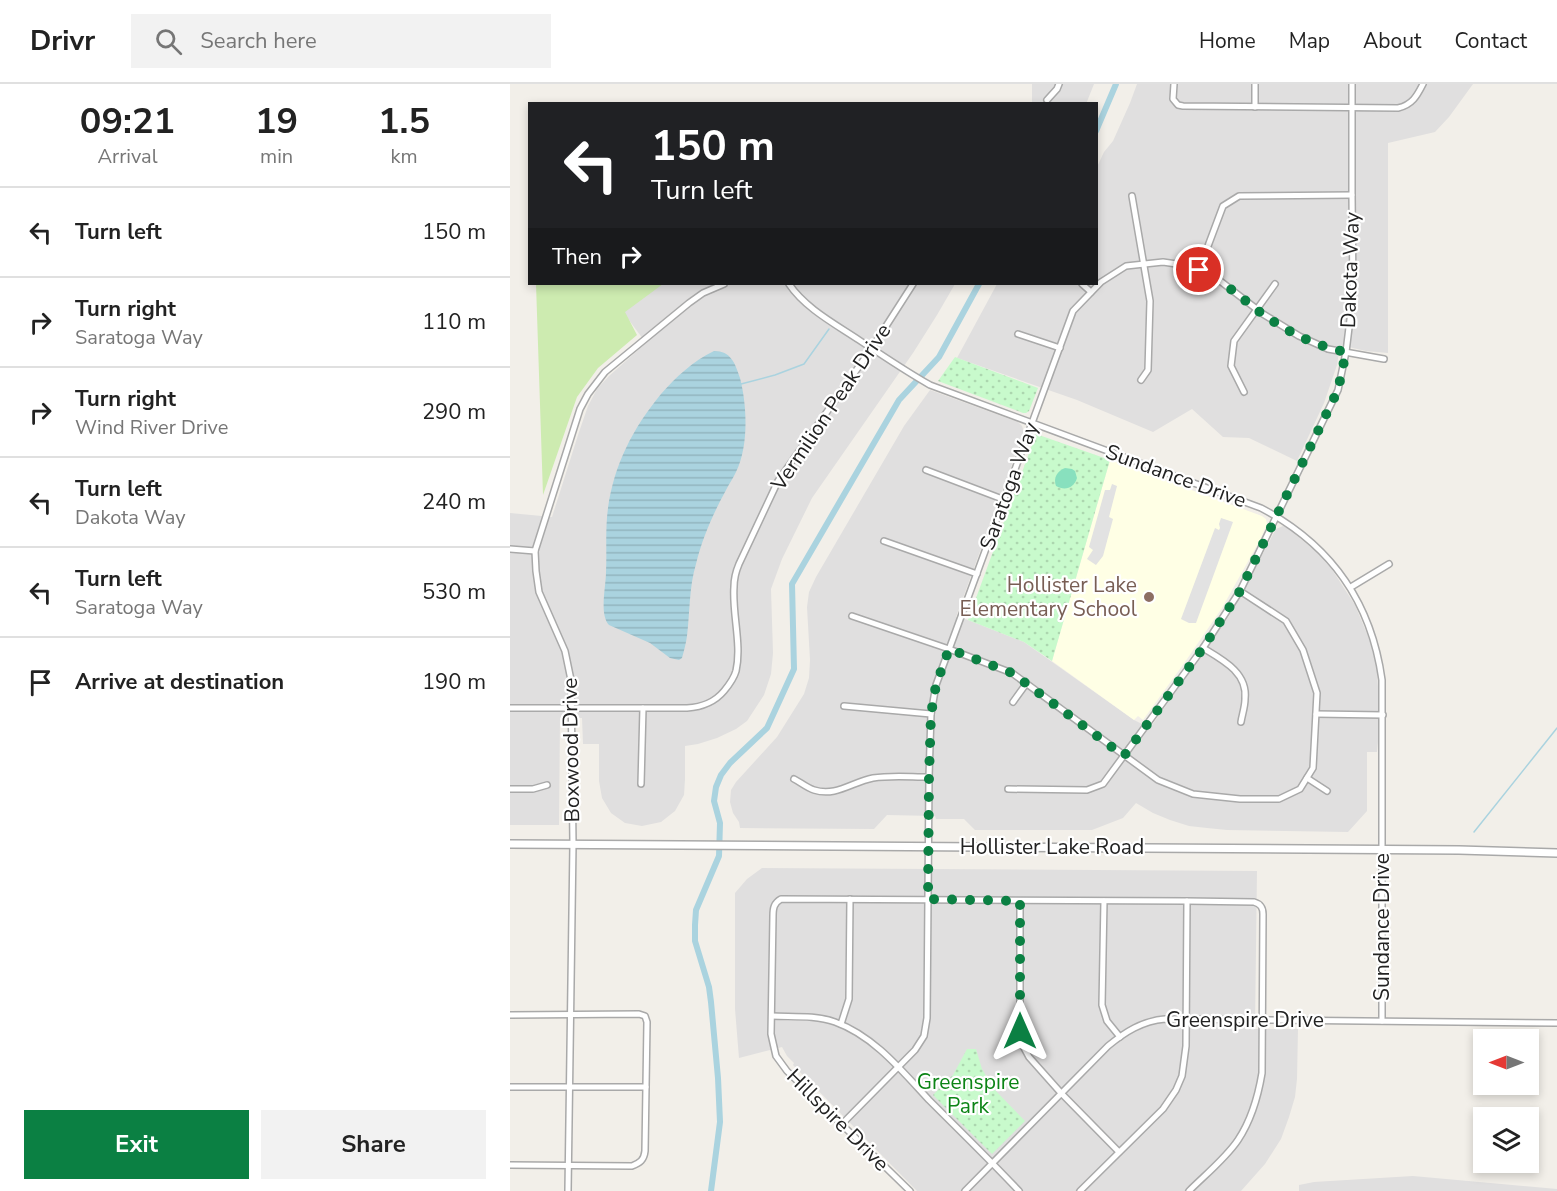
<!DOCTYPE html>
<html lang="en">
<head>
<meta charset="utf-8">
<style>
	:root { --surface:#fff; --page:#f2f2f2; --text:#222; --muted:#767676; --line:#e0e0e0; --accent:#0b8043 }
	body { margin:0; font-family:"Nunito Sans",sans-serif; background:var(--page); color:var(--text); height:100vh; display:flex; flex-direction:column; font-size:22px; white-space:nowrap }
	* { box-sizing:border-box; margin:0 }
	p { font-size:20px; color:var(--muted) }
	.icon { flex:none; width:33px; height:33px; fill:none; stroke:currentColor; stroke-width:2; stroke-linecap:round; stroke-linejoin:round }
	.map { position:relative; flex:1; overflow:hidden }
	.sheet { display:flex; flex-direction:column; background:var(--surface); width:510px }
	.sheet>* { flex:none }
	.hud { position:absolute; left:18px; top:18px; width:570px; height:183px; border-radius:0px; box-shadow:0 3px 9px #0003; background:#202124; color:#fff; overflow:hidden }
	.needle { width:39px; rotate:270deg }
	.tools { position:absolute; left:963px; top:945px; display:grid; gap:12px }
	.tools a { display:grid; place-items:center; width:66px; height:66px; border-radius:0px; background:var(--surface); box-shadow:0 3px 9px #0003; font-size:30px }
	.pin { position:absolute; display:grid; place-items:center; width:51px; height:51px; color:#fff; margin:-26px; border:3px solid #fff; border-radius:50%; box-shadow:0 2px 6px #0007 }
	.me { position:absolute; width:66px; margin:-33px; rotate:0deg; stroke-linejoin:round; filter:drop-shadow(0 0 4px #0008) }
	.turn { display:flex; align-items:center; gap:21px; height:126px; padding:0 24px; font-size:27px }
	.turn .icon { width:78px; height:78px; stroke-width:2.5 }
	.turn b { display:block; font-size:42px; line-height:51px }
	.then { display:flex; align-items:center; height:57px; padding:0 24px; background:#0003; gap:12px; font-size:22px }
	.eta { display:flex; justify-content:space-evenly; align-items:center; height:102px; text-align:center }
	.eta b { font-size:36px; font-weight:700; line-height:42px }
	.cta { display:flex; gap:12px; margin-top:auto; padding:12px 24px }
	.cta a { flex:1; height:69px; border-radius:0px; background:var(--accent); color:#fff; font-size:24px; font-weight:700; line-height:69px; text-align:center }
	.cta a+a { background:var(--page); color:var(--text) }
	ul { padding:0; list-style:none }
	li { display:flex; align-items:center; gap:18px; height:90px; padding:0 24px; border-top:2px solid var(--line) }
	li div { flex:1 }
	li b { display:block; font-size:22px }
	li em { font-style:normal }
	header { display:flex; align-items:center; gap:36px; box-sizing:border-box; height:84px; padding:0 30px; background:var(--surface); border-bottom:2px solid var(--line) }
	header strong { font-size:28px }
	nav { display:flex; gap:33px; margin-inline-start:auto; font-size:21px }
	.search { width:420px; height:54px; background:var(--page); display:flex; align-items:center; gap:15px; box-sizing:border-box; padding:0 21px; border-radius:0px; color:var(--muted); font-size:22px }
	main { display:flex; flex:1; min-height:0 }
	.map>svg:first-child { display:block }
	.residential { fill:#e0dfdf }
	.education { fill:#ffffe5 }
	.grass { fill:#cdebb0 }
	.park { fill:url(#park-dots) }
	.pitch { fill:#88e0be }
	.parking { fill:#e2e2e2 }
	.water { fill:url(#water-rules) }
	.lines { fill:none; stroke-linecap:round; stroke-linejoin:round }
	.stream { stroke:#aad3df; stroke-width:1.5 }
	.canal { stroke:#aad3df; stroke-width:6 }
	.minor-casing { stroke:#a9a9a9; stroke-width:8 }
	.tertiary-casing { stroke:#a9a9a9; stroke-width:10 }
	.minor { stroke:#fff; stroke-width:5 }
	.tertiary { stroke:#fff; stroke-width:7 }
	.route { stroke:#0b8043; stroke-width:10; stroke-dasharray:0 18 }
	.education-dot { fill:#8d6e63; stroke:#fff; stroke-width:2 }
	.labels { text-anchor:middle; stroke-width:4.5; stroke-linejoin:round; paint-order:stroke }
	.street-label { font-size:21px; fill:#222; stroke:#fff }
	.education-label { font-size:21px; fill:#785e54; stroke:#fff; text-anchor:end }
	.park-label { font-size:21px; fill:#0c8416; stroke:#fff }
</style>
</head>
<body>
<header>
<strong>Drivr</strong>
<div class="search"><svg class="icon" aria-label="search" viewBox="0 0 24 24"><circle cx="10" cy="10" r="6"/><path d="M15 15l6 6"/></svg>Search here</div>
<nav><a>Home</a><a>Map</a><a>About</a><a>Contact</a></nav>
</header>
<main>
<section class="sheet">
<div class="eta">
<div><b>09:21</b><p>Arrival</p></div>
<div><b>19</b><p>min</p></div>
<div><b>1.5</b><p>km</p></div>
</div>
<ul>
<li><svg class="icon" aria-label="left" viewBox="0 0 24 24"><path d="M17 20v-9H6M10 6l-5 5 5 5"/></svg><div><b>Turn left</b></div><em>150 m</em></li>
<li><svg class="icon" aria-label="right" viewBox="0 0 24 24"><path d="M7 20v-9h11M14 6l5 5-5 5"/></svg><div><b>Turn right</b><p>Saratoga Way</p></div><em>110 m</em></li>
<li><svg class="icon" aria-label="right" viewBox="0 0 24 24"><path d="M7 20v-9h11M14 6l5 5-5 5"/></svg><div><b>Turn right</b><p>Wind River Drive</p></div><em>290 m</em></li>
<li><svg class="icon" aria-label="left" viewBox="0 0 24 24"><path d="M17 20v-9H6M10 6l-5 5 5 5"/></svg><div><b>Turn left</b><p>Dakota Way</p></div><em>240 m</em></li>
<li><svg class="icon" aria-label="left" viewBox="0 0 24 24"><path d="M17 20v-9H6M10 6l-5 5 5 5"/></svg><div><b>Turn left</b><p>Saratoga Way</p></div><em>530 m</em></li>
<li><svg class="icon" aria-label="arrive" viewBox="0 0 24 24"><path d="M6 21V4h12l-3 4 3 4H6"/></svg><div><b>Arrive at destination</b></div><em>190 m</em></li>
</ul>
<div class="cta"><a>Exit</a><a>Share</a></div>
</section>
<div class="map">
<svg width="1047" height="1107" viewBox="0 0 1047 1107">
	<defs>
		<pattern id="park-dots" width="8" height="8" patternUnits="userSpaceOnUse" patternTransform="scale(1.5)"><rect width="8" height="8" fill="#c8facc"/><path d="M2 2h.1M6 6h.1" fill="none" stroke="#acd6af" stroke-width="1.8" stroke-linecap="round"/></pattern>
		<pattern id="water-rules" width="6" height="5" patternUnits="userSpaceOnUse" patternTransform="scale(1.5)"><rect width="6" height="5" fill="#aad3df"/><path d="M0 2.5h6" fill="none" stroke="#92b5bf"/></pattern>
	</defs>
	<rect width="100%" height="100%" fill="#f2efe9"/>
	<g class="residential">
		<path d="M 522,0 L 584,0 L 576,20 L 522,19 Z"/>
		<path d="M 627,0 L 963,0 L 939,33 L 925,48 L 878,59 L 878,269 L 856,267 L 830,261 L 827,281 L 814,319 L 787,377 L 739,354 L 713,353 L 682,325 L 643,348 L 567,316 L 447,274 L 487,200 L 586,200 L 587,83 L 594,68 L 603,57 L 620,19 Z"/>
		<path d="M 142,200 L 445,200 L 427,231 L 403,269 L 302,414 L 272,475 L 261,505 L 263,569 L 261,590 L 254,611 L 237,637 L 226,645 L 207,654 L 188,660 L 175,662 L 175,695 L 174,711 L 165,727 L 151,738 L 132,742 L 115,739 L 101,729 L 92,714 L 89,697 L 89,660 L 73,660 L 72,634 L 50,634 L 49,741 L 0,741 L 0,429 L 42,433 L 69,348 L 78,322 L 87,305 L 99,292 L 136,259 L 110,224 Z"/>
		<path d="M 420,306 L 508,338 L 512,342 L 513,345 L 513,350 L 446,533 L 458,536 L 514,558 L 624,636 L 640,644 L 719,532 L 766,445 L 773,442 L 779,445 L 804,466 L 821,484 L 845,521 L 860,557 L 867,585 L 869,621 L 868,658 L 867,668 L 857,668 L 857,727 L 838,748 L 717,746 L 697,744 L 679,742 L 660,736 L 643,729 L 626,719 L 613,734 L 582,746 L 465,746 L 454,735 L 426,735 L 425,732 L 377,731 L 364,745 L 230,744 L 229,738 L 223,729 L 220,718 L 221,706 L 226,698 L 267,653 L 294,610 L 299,594 L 300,576 L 297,523 L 299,508 L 306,493 L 394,342 Z"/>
		<path d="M 252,784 L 747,787 L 745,945 L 788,945 L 787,995 L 785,1013 L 779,1033 L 771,1055 L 755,1080 L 731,1107 L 407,1107 L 283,981 L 284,979 L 277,972 L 272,963 L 229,974 L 225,925 L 225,809 L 237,795 Z"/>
		<path d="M 903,1092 L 1047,1105 L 1047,1107 L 789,1107 L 789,1101 L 804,1098 Z"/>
	</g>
	<path class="education" d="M 600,376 L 752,432 L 756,435 L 757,440 L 750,456 L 712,524 L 675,578 L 633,636 L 628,632 L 624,636 L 542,577 Z"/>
	<path class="grass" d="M 26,200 L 153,200 L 115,228 L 127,251 L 88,284 L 67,313 L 33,411 Z"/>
	<g class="park">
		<path d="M 445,273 L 528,304 L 519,327 L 516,329 L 513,329 L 428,297 Z"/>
		<path d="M 526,350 L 600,376 L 542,577 L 514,558 L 458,536 Z"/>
		<path d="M 457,965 L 466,965 L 472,985 L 484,1005 L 515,1037 L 482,1070 L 423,1011 L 443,991 Z"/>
	</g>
	<path class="pitch" d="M 555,384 L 562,385 L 565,387 L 567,394 C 564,404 555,407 546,402 C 543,394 547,387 555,384 Z"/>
	<g class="parking">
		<path d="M 602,400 L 607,402 L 599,433 L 603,435 L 593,472 L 586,481 L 577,475 L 583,466 L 579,463 L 595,406 L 600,406 Z"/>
		<path d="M 711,434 L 723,438 L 686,539 L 679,539 L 671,535 L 705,444 L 709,446 L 710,444 L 709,440 Z"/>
	</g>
	<path class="water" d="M 204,267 C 221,267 225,279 230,294 C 237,321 239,362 226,388 C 223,395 218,401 215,408 C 203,430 192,455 186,480 C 179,503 180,528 177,552 C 176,559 174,567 172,574 L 169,576 L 160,574 L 140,559 L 99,541 C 89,530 96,503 96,488 C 97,467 95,446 98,424 C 104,381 123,344 151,310 C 166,293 183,277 204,267 Z"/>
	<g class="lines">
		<g class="stream">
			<path d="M 231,300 L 265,291 L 294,280 L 319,245"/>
			<path d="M 964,748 L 1047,644"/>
		</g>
		<g class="canal">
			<path d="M 586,47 L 606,0"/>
			<path d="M 201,1107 L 210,1038 L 208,994 L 201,918 L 199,903 L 185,857 L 185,841 L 186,826 L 209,772 L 210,739 L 204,717 L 206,703 L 211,691 L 220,679 L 257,644 L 284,585 L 282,500 L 389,316 L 429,273 L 469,200"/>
		</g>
		<g class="minor-casing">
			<g id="minor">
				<path d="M 664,0 L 663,15 L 668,21 L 673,22 L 888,24 C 902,21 907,12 913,0"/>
				<path d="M 745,0 L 745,23"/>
				<path d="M 537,16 L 547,5 L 549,0"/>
				<path d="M 622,112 L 640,217 L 638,286 L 631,296"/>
				<path d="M 689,186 L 713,122 L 729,112 L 842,111"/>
				<path d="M 279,200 C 295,224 325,240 349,256 C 372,271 395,287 420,301 L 751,424 C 821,461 861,517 872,596 L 872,937"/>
				<path d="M 572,200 L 581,208"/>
				<path d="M 508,250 L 550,264"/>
				<path d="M 734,308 L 721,282 L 724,257 L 765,200"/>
				<path d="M 416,386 L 495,416"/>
				<path d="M 374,457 L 467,490"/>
				<path d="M 0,465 L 25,467"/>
				<path d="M 841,503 L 879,480"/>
				<path d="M 342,532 L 439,565 L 502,589 L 648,696 L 683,710 L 730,715 L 769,715 L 790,705 L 803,684 L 807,609 L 793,566 L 776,537 L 730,507"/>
				<path d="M 693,564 C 713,576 738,589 735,615 C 735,623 732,631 731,638"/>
				<path d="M 503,618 L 516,600"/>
				<path d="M 334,622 L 421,630"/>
				<path d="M 0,624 L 177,624 C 192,623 204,619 214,607 C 219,601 224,594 226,587 C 232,561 222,529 224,503 C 224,494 226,487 229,480 L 268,397 L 362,264 L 403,200"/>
				<path d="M 806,630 L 873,631"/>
				<path d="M 797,694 L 817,707"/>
				<path d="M 284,695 C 290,698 297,704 304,706 C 326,713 342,698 363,694 C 381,691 400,693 419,693"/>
				<path d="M 131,700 L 133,624"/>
				<path d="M 0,705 L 23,705 L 37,701"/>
				<path d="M 498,705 L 577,706 L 593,700 L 693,564 L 730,507 L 828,306 L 836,268 L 843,211 L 842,111 L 842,0"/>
				<path d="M 510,817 L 510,947 L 512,960 L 519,973 L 551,1009 L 609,1068"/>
				<path d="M 594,817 L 592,921 L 597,937 L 610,953"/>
				<path d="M 0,931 L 129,930 L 135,932 L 137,938 L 135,1067 C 134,1076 130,1079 122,1082 L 0,1081"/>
				<path d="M 262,932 C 283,933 305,931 325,938 C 364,952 392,987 419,1016 C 449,1046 480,1076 509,1107"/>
				<path d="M 331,940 L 339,915 L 340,815"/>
				<path d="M 0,1003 L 136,1003"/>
				<path d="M 332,1040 L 405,966 L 414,952 L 417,934 L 419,693 L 421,630 L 426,601 L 563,227 L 591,198 L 616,182 L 653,178 L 680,182 L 705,193 L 753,230 L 789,252 L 818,265 L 874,275"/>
				<path d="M 58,1107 L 63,760 L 61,596 L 55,567 L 29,508 L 26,487 L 25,467 L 70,325 L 78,310 L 95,288 L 179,219 L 193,209 L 214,200"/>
				<path d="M 400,1107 L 277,987 L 266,972 L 261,950 L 263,832 C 263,824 264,819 271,815 L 677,817 L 744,818 C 751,820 753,824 753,830 L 752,989 C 748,1013 742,1035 728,1056 C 716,1074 695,1091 679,1107"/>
				<path d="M 455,1107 L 598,962 C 615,948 632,937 655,935 L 1047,939"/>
				<path d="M 570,1107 L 653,1025 L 666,1006 L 672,992 L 676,962 L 677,817"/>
			</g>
		</g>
		<g class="tertiary-casing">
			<path id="tertiary" d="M 0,760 L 949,766 L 1047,769"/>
		</g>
		<use href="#minor" class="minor"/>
		<use href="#tertiary" class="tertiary"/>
	</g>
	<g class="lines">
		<path class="route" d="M 510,947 L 510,817 L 418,815 L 419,693 L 421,630 L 426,601 L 439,565 L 502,589 L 614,672 L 693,564 L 730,507 L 828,306 L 836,268 C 805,262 776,247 751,229 C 731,214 713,196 689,186"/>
	</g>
	<circle class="education-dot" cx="639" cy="513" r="6"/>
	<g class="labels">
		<g class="street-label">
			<text transform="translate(840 186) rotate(-88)" y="7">Dakota Way</text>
			<text transform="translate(321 323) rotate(-56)" y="7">Vermilion Peak Drive</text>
			<text transform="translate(666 392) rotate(20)" y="7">Sundance Drive</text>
			<text transform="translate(499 402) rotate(-70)" y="7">Saratoga Way</text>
			<text transform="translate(61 666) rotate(-91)" y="7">Boxwood Drive</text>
			<text x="542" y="770">Hollister Lake Road</text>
			<text transform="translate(872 843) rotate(-90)" y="7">Sundance Drive</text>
			<text x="735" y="943">Greenspire Drive</text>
			<text transform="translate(328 1036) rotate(45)" y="7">Hillspire Drive</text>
		</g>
		<g class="education-label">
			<text x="627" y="508">Hollister Lake<tspan x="627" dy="24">Elementary School</tspan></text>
		</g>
		<g class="park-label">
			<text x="458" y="1005">Greenspire<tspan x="458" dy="24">Park</tspan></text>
		</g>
	</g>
</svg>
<div class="tools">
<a><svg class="needle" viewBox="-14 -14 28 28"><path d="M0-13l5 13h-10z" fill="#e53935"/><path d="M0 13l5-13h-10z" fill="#767676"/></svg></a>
<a><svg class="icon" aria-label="layers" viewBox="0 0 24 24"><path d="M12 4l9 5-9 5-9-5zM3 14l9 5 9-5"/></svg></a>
</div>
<div class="pin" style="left:689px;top:186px;background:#d93025"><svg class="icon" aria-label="arrive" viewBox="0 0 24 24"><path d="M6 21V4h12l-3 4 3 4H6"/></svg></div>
<svg class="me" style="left:510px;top:947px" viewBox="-20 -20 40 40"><path d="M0-17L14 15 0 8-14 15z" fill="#0b8043" stroke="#fff" stroke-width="4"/></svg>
<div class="hud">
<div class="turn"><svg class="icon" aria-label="left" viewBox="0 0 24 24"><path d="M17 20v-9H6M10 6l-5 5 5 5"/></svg><div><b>150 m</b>Turn left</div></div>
<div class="then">Then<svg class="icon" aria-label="right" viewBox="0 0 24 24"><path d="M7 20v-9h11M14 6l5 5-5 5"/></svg></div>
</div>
</div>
</main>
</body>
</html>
